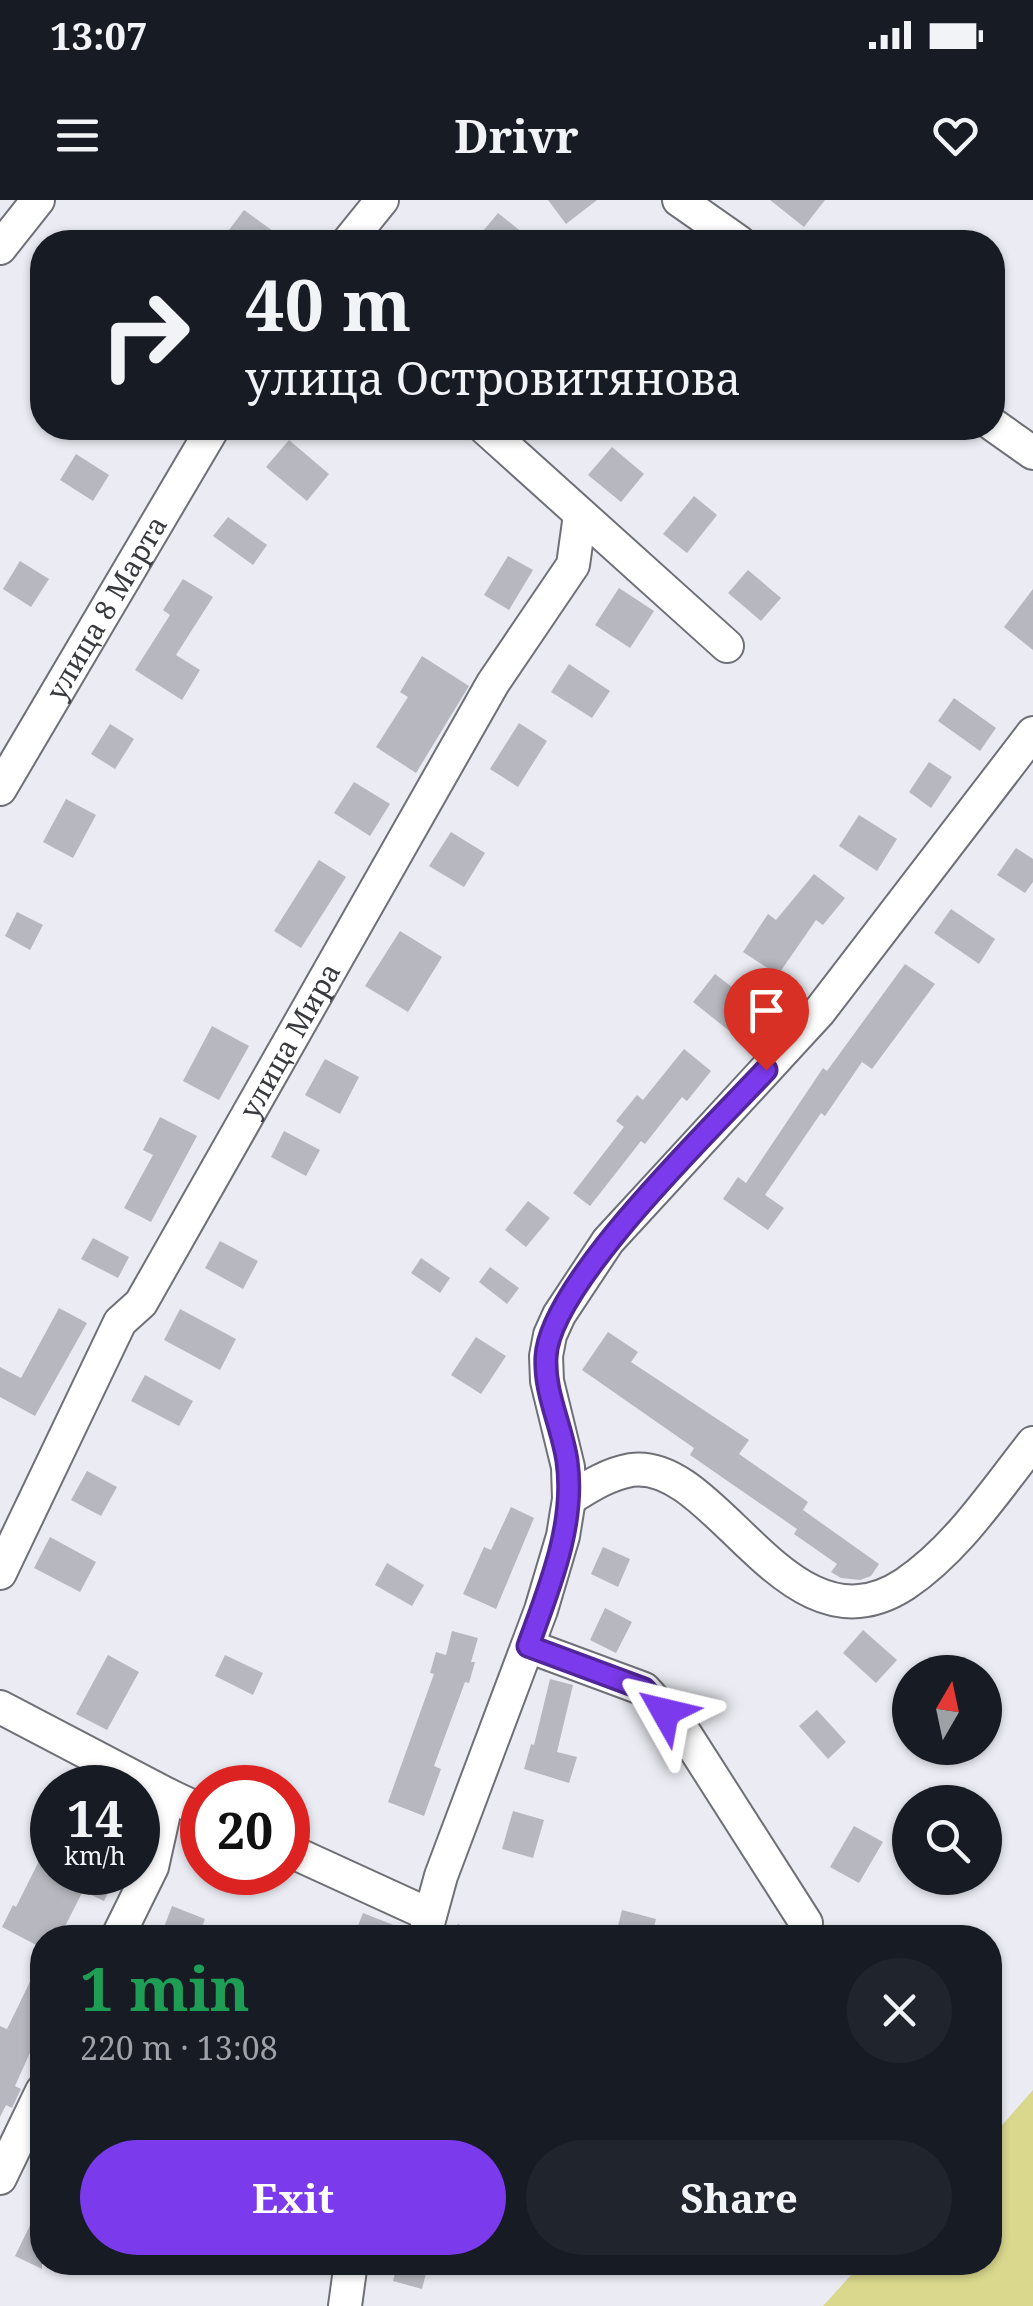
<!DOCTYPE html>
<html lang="en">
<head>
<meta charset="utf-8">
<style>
	:root { --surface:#171b24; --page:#20242c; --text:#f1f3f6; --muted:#9ea1a6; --accent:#7c3aed }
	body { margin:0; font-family:"Noto Serif",serif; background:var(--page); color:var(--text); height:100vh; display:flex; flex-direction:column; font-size:38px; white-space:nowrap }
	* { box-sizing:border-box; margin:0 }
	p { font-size:32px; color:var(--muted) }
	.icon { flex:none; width:55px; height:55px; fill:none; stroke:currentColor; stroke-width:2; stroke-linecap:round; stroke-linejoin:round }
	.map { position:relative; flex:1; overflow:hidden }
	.sheet { position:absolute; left:30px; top:1725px; width:972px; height:350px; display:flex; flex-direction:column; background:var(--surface); border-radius:40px; box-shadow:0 2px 8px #0004 }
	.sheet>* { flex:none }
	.hud { position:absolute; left:30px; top:30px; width:975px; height:210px; border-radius:40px; box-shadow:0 2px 8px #0004; background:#171b24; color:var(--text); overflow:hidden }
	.needle { width:65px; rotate:9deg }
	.tools { position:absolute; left:892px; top:1455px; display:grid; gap:20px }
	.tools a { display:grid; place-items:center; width:110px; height:110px; border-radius:50%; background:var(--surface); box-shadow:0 2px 8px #0004; font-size:50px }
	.speed { position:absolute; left:30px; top:1565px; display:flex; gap:20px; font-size:50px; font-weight:700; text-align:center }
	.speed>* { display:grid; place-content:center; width:130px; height:130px; border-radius:50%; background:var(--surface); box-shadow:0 2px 8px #0004; line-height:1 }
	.speed small { font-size:25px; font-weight:400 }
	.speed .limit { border:15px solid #d22; background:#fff; color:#111 }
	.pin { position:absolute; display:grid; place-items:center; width:85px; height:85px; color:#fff; margin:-102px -42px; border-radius:50% 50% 50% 0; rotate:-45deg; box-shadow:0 0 10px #0007 }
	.pin .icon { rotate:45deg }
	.me { position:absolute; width:110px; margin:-55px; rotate:307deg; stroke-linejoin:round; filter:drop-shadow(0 0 8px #0008) }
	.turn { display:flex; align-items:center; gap:35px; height:210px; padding:0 50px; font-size:45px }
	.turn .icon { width:130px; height:130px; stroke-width:2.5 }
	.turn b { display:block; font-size:70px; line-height:85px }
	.round { display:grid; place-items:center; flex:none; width:105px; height:105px; border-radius:52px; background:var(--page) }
	.head { display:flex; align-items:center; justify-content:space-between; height:170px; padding:0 50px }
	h1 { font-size:60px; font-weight:700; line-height:75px; color:#1e9e55 }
	.primary-button { display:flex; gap:20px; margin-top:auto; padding:20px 50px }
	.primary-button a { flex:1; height:115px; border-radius:60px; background:var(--accent); color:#fff; font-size:40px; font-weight:700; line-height:115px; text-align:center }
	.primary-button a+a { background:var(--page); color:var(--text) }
	.status { display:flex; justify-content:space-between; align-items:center; height:70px; padding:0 50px; background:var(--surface); direction:ltr }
	.status svg { height:28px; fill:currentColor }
	header { display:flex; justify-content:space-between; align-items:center; height:130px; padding:0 50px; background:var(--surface); font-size:45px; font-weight:700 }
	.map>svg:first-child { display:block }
	.green { fill:#d9d88d }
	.building { fill:#b7b8bf }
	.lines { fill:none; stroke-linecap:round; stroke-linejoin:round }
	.minor-casing { stroke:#6f7077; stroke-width:36 }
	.path { stroke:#b0b0b7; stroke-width:4; stroke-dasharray:5 5; stroke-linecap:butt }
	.minor { stroke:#fff; stroke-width:32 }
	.route-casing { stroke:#51269a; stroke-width:25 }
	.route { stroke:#7c3aed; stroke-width:18 }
	.labels { text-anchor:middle; stroke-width:10; stroke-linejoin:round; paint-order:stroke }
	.street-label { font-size:28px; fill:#393a3d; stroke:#fff }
</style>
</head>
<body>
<div class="status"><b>13:07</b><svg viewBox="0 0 49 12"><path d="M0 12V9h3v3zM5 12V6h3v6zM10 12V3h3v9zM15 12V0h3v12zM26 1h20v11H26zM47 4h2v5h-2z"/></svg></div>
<header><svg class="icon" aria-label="menu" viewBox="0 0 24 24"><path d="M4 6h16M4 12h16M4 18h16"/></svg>Drivr<svg class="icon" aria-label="heart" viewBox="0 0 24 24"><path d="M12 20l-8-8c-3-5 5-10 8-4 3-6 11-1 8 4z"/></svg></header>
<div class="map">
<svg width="1033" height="2106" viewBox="0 0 1033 2106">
	<rect width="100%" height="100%" fill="#ebebf3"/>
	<path class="green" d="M 1033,1890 L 1033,2106 L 823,2106 L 862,2063 L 990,2062 L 990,1939 Z"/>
	<g class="building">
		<path d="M 548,0 L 597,0 L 566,24 Z"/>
		<path d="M 770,0 L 825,0 L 804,27 Z"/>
		<path d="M 244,10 L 288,42 L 238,42 L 226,34 Z"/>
		<path d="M 498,13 L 534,42 L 474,42 Z"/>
		<path d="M 289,240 L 329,274 L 307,301 L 266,267 Z"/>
		<path d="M 612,247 L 644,274 L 621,302 L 588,275 Z"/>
		<path d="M 76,254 L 109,275 L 93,301 L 60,280 Z"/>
		<path d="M 694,296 L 717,315 L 687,353 L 663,334 Z"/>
		<path d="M 228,317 L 267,345 L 253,365 L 213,336 Z"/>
		<path d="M 508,356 L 533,370 L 509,410 L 484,395 Z"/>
		<path d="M 20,361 L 49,379 L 31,407 L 3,389 Z"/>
		<path d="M 748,370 L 781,398 L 761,421 L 728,393 Z"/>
		<path d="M 183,379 L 213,397 L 176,455 L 200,470 L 182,500 L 135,470 L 170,415 L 163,410 Z"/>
		<path d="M 619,388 L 654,411 L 630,448 L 595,425 Z"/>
		<path d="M 1033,389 L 1033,450 L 1004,427 Z"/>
		<path d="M 422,456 L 469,486 L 416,573 L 376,547 L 408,497 L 400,492 Z"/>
		<path d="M 569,464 L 610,491 L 592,518 L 551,492 Z"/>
		<path d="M 954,498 L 996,528 L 980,551 L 938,521 Z"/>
		<path d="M 519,523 L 547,541 L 518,587 L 490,569 Z"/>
		<path d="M 110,524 L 134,539 L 115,569 L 91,554 Z"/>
		<path d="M 929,562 L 952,577 L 931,608 L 909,592 Z"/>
		<path d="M 354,582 L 390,604 L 370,636 L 334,613 Z"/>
		<path d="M 66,599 L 96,615 L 73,658 L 43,642 Z"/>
		<path d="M 859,615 L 897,639 L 877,671 L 839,646 Z"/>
		<path d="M 451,632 L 485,653 L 464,687 L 429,666 Z"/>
		<path d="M 1016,648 L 1033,659 L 1033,682 L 1025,693 L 997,675 Z"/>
		<path d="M 319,660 L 346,677 L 301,748 L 274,731 Z"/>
		<path d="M 814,674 L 845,698 L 823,725 L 816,720 L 778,775 L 743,752 L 768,714 L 776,720 Z"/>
		<path d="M 951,709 L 995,739 L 979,764 L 934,733 Z"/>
		<path d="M 17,712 L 43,725 L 30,750 L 5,736 Z"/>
		<path d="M 400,731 L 442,757 L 408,812 L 365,786 Z"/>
		<path d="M 905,764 L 935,784 L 872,869 L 862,862 L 825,916 L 821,913 L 765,995 L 784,1008 L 768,1030 L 723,999 L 738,977 L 746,983 L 823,868 L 827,871 Z"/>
		<path d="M 715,774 L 759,808 L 737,837 L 693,802 Z"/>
		<path d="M 212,826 L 249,846 L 219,900 L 183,881 Z"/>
		<path d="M 684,849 L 711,871 L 687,901 L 682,897 L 645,944 L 641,941 L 590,1006 L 573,993 L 624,927 L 616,921 L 637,895 L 643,900 Z"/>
		<path d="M 325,859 L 359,877 L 340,914 L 305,895 Z"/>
		<path d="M 160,917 L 197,936 L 151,1022 L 124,1008 L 153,955 L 143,950 Z"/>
		<path d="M 284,931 L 320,950 L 306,976 L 271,957 Z"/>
		<path d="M 528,1001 L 550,1018 L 526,1047 L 505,1030 Z"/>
		<path d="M 93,1038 L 129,1057 L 118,1078 L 81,1059 Z"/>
		<path d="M 220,1041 L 258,1061 L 243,1089 L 205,1068 Z"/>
		<path d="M 421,1058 L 450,1078 L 440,1093 L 411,1073 Z"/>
		<path d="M 490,1067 L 519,1088 L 507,1104 L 479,1082 Z"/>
		<path d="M 59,1108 L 87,1123 L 35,1216 L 0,1197 L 0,1167 L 21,1178 Z"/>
		<path d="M 180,1109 L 236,1139 L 220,1170 L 164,1140 Z"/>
		<path d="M 608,1132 L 638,1152 L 631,1162 L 749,1240 L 739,1254 L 808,1302 L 803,1310 L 879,1364 L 871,1376 L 860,1380 L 841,1378 L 831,1372 L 837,1364 L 794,1334 L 797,1329 L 690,1255 L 694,1248 L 582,1170 Z"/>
		<path d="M 476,1137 L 506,1156 L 481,1194 L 451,1175 Z"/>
		<path d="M 145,1175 L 193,1201 L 179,1226 L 131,1201 Z"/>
		<path d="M 87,1271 L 117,1287 L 101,1316 L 71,1300 Z"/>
		<path d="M 511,1307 L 534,1318 L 496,1409 L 463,1394 L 484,1347 L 491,1350 Z"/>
		<path d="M 50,1337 L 96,1362 L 80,1392 L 34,1368 Z"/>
		<path d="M 603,1347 L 630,1359 L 618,1387 L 591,1374 Z"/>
		<path d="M 387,1363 L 424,1385 L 412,1406 L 375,1385 Z"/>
		<path d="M 605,1408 L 632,1422 L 616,1453 L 590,1440 Z"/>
		<path d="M 863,1430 L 897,1460 L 876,1483 L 843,1453 Z"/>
		<path d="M 452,1431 L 478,1438 L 471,1462 L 475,1462 L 469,1483 L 465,1482 L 434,1566 L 441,1569 L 424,1616 L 388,1602 L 434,1474 L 430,1473 L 436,1452 L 446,1455 Z"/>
		<path d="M 108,1455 L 139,1472 L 107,1530 L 76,1514 Z"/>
		<path d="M 225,1455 L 263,1473 L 253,1495 L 215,1476 Z"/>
		<path d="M 550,1479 L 573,1485 L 557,1552 L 577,1557 L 569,1583 L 524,1569 L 531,1544 L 534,1545 Z"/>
		<path d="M 817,1510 L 846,1542 L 828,1559 L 799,1526 Z"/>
		<path d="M 513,1611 L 544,1620 L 533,1658 L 502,1649 Z"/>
		<path d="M 854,1626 L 883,1642 L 859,1683 L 830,1667 Z"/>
		<path d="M 52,1635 L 52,1672 L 118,1672 L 104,1701 L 83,1691 L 59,1738 L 42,1738 L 42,1748 L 2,1727 L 13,1705 L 16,1707 Z"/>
		<path d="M 172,1706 L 205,1719 L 198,1738 L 160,1738 Z"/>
		<path d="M 622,1710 L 656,1719 L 651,1738 L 615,1738 Z"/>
		<path d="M 363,1713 L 406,1730 L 405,1738 L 353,1738 Z"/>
		<path d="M 42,1757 L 42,1826 L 15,1886 L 21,1889 L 12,1908 L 6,1905 L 0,1917 L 0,1826 L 7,1829 Z"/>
		<path d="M 42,2001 L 42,2069 L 15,2056 Z"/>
		<path d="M 398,2062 L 429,2062 L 422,2089 L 393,2081 Z"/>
	</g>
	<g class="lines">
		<g class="minor-casing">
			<g id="minor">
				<path d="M 679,0 L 739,42"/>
				<path d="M 348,42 L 382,0"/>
				<path d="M 0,48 L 38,0"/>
				<path d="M 992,224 L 1033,253"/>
				<path d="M 485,228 L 727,446"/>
				<path id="s1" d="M 0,589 L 213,228"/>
				<path d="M 569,1299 C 588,1287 608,1274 631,1270 C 718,1257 788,1461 905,1384 C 957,1349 994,1292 1033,1243"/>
				<path id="s2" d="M 0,1373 L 120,1122 L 141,1103 L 493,483 L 573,365 L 580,315"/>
				<path d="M 528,1446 L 644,1489 L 686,1535 L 806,1723"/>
				<path d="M 0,1507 L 168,1595 L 152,1667 L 117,1738"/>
				<path d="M 168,1595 L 202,1611"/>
				<path d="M 288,1650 L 430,1715"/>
				<path d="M 424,1738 L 441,1676 L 541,1410 L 563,1336 L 569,1299 L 568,1267 L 547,1181 L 546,1156 L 550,1135 L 559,1115 L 608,1041 L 819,812 L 1033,533"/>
				<path d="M 0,1978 L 42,1891"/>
				<path d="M 345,2106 L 351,2062"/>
			</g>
		</g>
		<path class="path" d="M 457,1726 L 491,1738"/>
		<use href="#minor" class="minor"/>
	</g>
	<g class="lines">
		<g class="route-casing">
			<path id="route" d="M 665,1512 L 644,1489 L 528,1446 C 549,1388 576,1324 567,1261 C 562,1226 544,1193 546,1157 C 549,1084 713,927 766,870"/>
		</g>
		<use href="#route" class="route"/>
	</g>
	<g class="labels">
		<g class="street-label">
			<text dy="10" stroke="none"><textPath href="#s1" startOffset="210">улица 8 Марта</textPath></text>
			<text dy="10" stroke="none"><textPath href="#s2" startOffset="608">улица Мира</textPath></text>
		</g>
	</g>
</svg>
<div class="tools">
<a><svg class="needle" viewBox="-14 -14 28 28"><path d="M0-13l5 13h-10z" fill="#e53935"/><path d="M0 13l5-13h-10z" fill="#9ea1a6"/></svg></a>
<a><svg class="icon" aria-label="search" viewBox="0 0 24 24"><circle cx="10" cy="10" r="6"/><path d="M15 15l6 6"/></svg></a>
</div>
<div class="speed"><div>14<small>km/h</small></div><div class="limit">20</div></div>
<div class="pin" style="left:766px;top:870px;background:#d93025"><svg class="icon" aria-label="arrive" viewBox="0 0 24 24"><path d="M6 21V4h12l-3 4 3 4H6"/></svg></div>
<svg class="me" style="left:665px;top:1512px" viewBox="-20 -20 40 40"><path d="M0-17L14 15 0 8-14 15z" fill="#7c3aed" stroke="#fff" stroke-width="4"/></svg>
<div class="hud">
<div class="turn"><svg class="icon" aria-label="right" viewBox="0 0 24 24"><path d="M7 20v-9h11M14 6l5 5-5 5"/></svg><div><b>40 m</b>улица Островитянова</div></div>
</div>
<section class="sheet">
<div class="head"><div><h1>1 min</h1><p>220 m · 13:08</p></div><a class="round"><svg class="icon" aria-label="close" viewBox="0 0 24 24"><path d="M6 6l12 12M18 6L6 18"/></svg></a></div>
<div class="primary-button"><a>Exit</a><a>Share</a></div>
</section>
</div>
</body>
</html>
